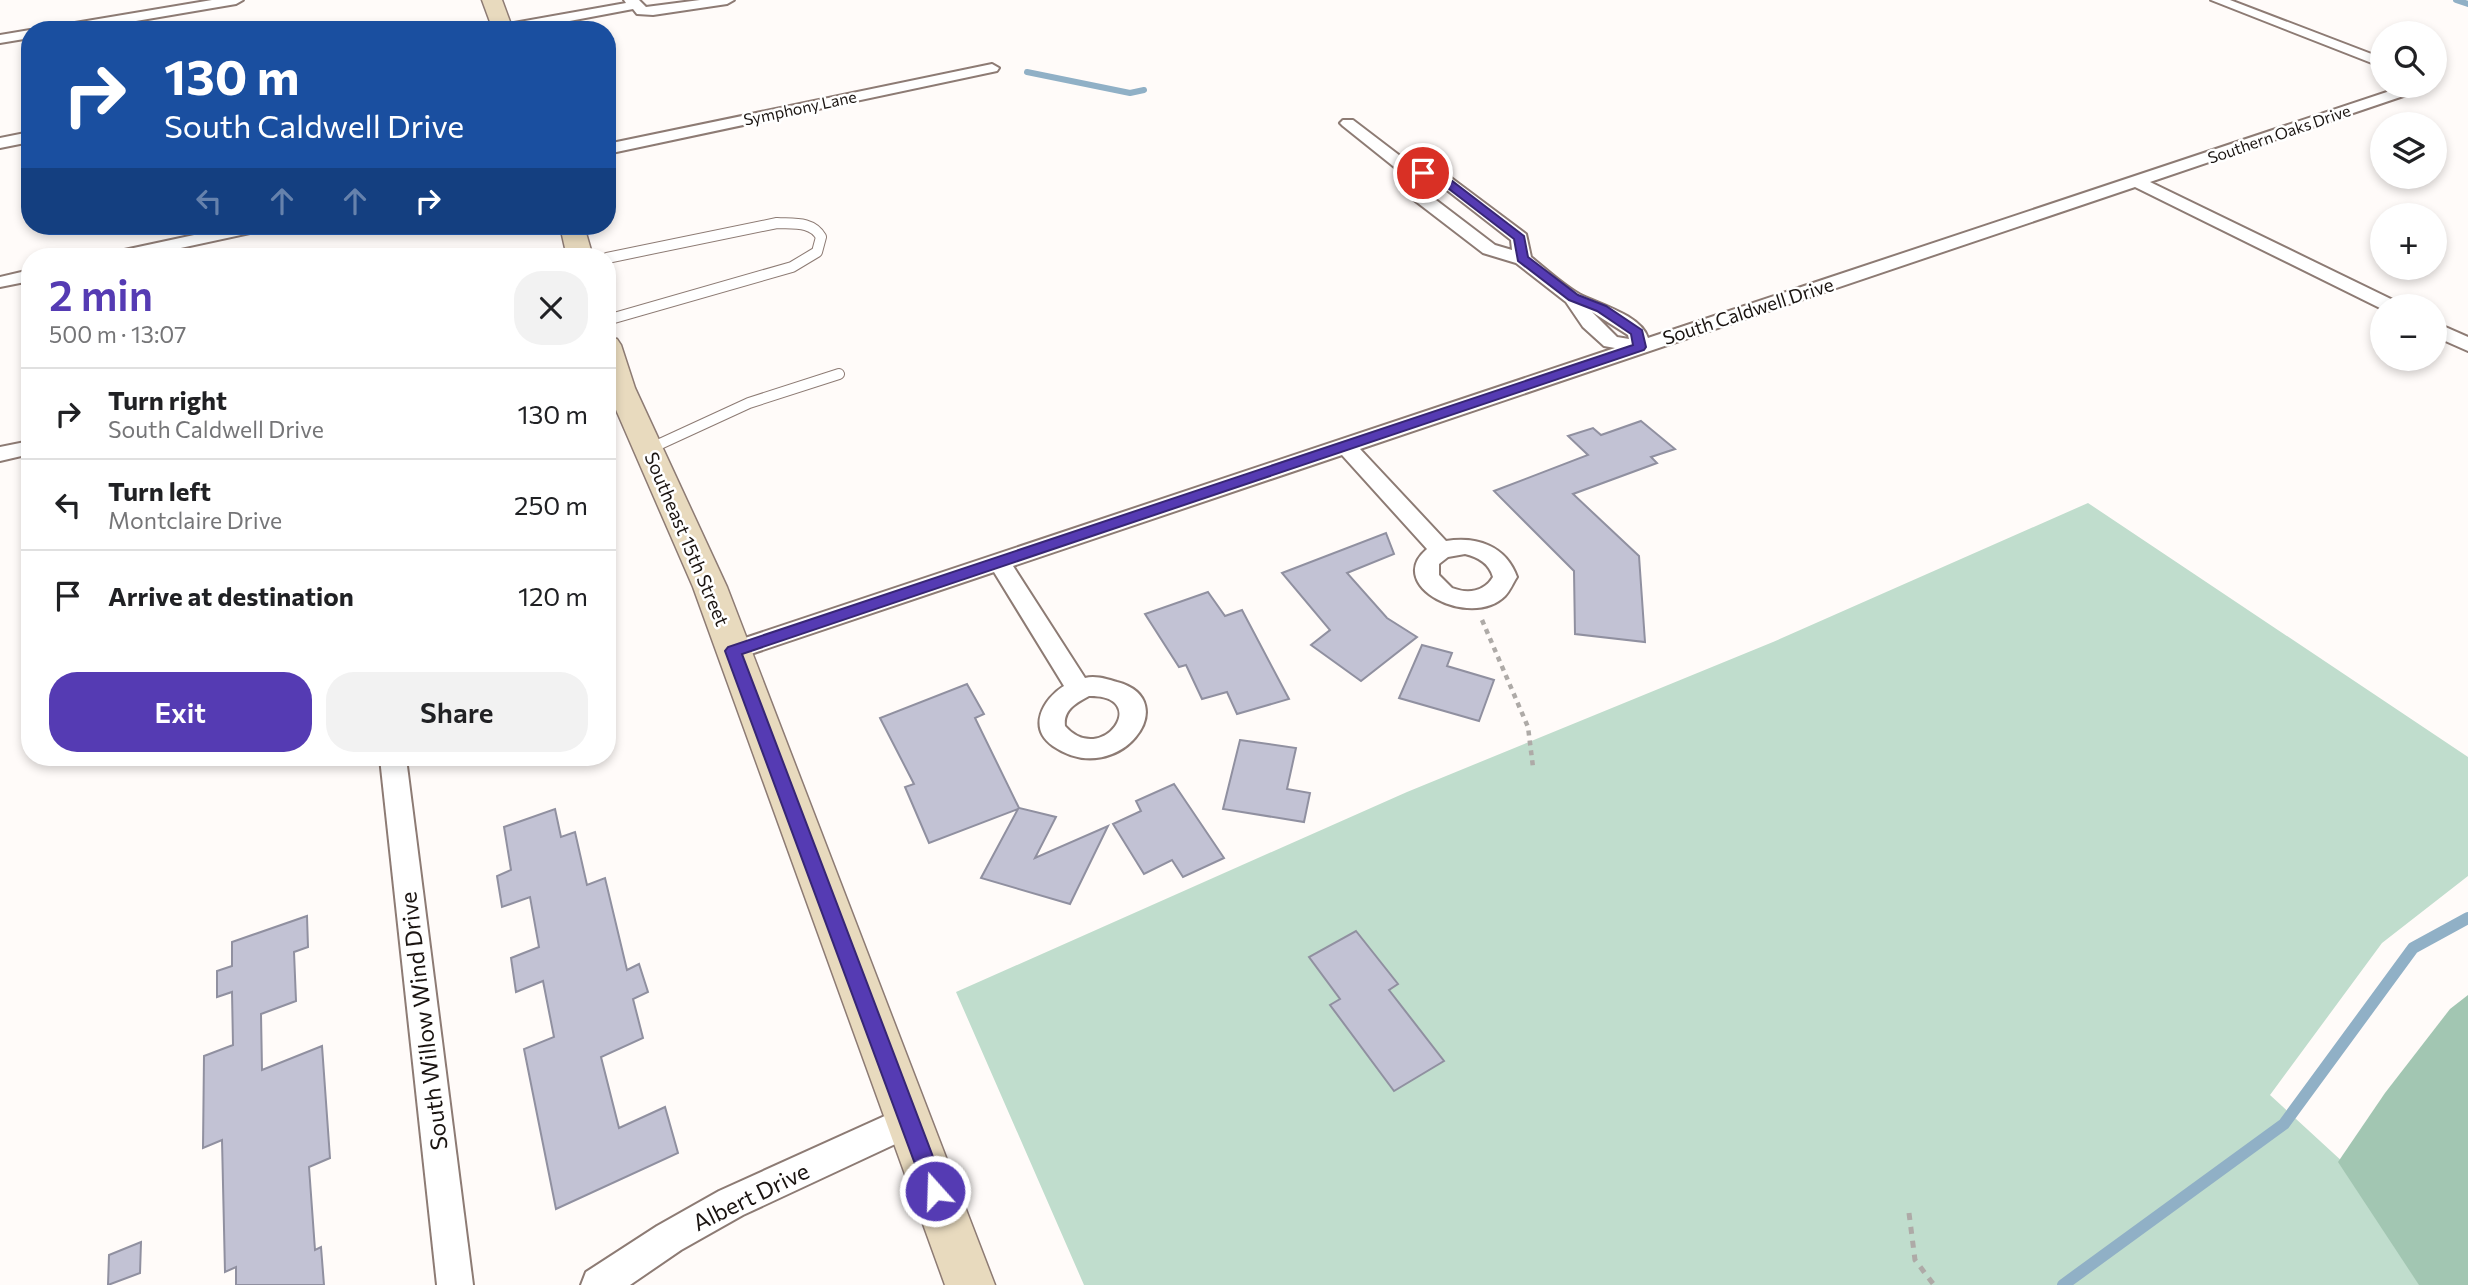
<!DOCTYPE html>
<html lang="en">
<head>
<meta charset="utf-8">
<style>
	:root { --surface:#fff; --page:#f2f2f2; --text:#202124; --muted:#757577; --line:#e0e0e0; --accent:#553bb3 }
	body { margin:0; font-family:Commissioner,sans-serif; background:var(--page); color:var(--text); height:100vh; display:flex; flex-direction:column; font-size:26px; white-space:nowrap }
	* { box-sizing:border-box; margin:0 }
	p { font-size:23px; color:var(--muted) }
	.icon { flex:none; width:38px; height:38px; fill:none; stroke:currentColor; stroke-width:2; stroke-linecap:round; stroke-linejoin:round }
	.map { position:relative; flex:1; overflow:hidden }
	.sheet { position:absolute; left:21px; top:248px; width:595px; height:518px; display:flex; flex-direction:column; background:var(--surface); border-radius:28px; box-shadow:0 4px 10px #0003 }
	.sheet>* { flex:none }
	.top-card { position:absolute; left:21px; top:21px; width:595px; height:214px; border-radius:28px; box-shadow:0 4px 10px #0003; background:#1a4fa0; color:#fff; overflow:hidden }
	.buttons { position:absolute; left:2370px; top:21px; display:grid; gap:14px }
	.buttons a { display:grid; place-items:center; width:77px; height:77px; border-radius:50%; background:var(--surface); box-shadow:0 4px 10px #0003; font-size:35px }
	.pin { position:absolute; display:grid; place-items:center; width:60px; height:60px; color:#fff; margin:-30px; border:4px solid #fff; border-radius:50%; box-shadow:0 2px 7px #0007 }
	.me { position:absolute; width:77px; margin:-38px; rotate:340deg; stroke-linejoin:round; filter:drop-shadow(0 0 5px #0008) }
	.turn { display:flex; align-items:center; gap:24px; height:147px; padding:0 28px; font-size:32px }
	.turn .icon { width:91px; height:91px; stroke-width:2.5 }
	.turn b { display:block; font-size:49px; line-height:60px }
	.lanes { display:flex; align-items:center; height:66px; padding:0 28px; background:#0003; justify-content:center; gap:35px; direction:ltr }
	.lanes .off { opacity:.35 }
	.round { display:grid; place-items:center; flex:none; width:74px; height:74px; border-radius:28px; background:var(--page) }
	.summary { display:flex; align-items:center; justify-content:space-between; height:119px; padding:0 28px }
	h1 { font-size:42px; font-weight:600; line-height:52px; color:var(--accent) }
	.primary-button { display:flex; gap:14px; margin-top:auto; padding:14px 28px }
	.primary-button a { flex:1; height:80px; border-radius:28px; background:var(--accent); color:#fff; font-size:28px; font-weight:600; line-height:80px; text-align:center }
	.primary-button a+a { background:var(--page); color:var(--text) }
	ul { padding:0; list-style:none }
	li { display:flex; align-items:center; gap:21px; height:91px; padding:0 28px; border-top:2px solid var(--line) }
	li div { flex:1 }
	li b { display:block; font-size:26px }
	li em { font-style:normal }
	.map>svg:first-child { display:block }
	.green { fill:#c0ddcd }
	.forest { fill:#a2c6b2 }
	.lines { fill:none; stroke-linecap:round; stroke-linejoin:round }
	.stream-far1 { stroke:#90b0c6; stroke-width:6 }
	.stream { stroke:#90b0c6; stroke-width:12 }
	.building { fill:#c2c2d4; stroke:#9090a0; stroke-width:2 }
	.lane-casing { stroke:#8d7b74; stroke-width:12 }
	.street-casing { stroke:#8d7b74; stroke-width:4 }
	.secondary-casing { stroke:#8d7b74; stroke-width:3 }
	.path-far1 { stroke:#aeaaa7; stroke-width:4.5; stroke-dasharray:5 5; stroke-linecap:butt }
	.path { stroke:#aeaaa7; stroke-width:5; stroke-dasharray:7 7; stroke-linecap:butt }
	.lane { stroke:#fff; stroke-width:10 }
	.street { fill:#fff; fill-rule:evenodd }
	.secondary { fill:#e8dabe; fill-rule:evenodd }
	.route { fill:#553bb3; stroke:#372674; stroke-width:2 }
	.labels { text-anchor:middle; stroke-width:5; stroke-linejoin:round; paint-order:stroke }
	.far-street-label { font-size:16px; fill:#1a1411; stroke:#fff }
	.street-label { font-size:19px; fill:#1a1411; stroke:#fff }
	.near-street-label { font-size:23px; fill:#1a1411; stroke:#fff }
</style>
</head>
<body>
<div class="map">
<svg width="2468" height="1285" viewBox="0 0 2468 1285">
	<rect width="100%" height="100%" fill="#fffbf9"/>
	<path class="green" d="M 2088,503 L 2468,757 L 2468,876 L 2382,943 L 2270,1095 L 2468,1277 L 2468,1285 L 1084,1285 L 956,992 L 1407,792 L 1773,642 Z"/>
	<path class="forest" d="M 2468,995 L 2468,1285 L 2419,1285 L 2338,1162 L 2385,1093 L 2450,1009 Z"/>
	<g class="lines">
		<g class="stream-far1">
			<path d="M 2456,0 L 2468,4"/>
			<path d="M 1027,72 L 1130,93 L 1144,90"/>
		</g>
		<path class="stream" d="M 2063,1285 L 2284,1124 L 2413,948 L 2468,918"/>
	</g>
	<g class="building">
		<path d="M 1641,421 L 1675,449 L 1651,457 L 1657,463 L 1573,494 L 1639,556 L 1645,642 L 1575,634 L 1574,571 L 1494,491 L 1588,455 L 1568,436 L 1593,428 L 1601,435 Z"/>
		<path d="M 1386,533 L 1394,554 L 1347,573 L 1387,618 L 1417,637 L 1361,681 L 1311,645 L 1330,630 L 1282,573 Z"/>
		<path d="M 1208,592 L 1225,616 L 1242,610 L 1289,699 L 1237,714 L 1227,692 L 1202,699 L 1186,665 L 1179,667 L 1145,614 Z"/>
		<path d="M 1422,645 L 1452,653 L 1447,666 L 1494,680 L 1479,721 L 1399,698 Z"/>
		<path d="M 967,684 L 984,714 L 975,718 L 1019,808 L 1056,817 L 1035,858 L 1108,826 L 1070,904 L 981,878 L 1018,809 L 929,843 L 905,787 L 914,784 L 880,718 Z"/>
		<path d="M 1240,740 L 1296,748 L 1287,789 L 1310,793 L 1304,822 L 1223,809 Z"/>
		<path d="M 1174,784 L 1224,858 L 1183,877 L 1172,860 L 1144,874 L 1113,824 L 1141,811 L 1136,801 Z"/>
		<path d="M 555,809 L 561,837 L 575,832 L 587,885 L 605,878 L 627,970 L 639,964 L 648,992 L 633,999 L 643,1038 L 601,1057 L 619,1128 L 665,1107 L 678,1153 L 556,1209 L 524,1049 L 554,1037 L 543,981 L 516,992 L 511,958 L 539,947 L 530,897 L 502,907 L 497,876 L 511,870 L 504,827 Z"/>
		<path d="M 307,916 L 308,947 L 294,952 L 296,1001 L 261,1014 L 262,1070 L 322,1046 L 330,1158 L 309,1167 L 315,1250 L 321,1247 L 324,1285 L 236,1285 L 236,1267 L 225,1272 L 222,1140 L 203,1148 L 204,1056 L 233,1045 L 232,992 L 217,997 L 217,971 L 232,966 L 232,942 Z"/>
		<path d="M 1356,931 L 1398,984 L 1389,990 L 1444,1061 L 1394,1091 L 1330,1005 L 1340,999 L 1309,957 Z"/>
		<path d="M 141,1242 L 140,1273 L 108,1285 L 109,1255 Z"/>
	</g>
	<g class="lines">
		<g class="lane-casing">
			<g id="lane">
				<path d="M 607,258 L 777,223 C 793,224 812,221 821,237 L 817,252 L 792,267 L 607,320"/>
				<path d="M 649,449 L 749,403 L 839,374"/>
			</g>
		</g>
		<g class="street-casing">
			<g id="street">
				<path d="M 212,0 L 243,0 L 236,4 L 83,30 L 50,30 L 57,26 Z"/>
				<path d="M 624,0 L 639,0 L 646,7 L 700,0 L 734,0 L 727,4 L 653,15 L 637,14 L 633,9 L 522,30 L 496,29 L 503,25 L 626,3 Z"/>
				<path d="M 2211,0 L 2230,0 L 2382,58 L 2382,67 Z"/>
				<path d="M 30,30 L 30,38 L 0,43 L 0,35 Z"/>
				<path d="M 992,64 L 999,68 L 997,71 L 607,154 L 607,144 Z"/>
				<path d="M 2405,86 L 2426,86 L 2424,89 L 2150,182 L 2397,302 L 2399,306 L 2382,306 L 2382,309 L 2135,187 L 1360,449 L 1446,541 C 1477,536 1506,546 1517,577 C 1513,583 1510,591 1505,596 C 1471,630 1383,586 1427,549 L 1342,455 L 1013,566 L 1085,678 C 1095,675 1107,679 1117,682 C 1186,700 1118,791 1053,746 C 1027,728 1043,699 1064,686 L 994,572 L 733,660 L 724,657 L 721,651 L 724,645 L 1615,348 L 1604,346 L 1583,327 L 1566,302 L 1516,263 L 1483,253 L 1401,190 L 1398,170 L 1343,126 L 1340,123 L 1343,120 L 1353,120 L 1412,165 L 1446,174 L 1526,234 L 1531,257 C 1546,269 1562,284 1579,294 C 1598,304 1641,315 1648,338 ZM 1415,175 L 1434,180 L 1511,240 L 1512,250 L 1495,245 L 1415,184 ZM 1592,312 L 1628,335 L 1629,339 L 1617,337 ZM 1465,554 C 1478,557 1489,563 1493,577 C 1484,592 1468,594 1452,588 L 1439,575 L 1439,564 L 1448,557 ZM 1089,696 C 1153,695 1102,768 1065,726 C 1063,710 1076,703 1089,696 Z"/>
				<path d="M 30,132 L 30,142 L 0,148 L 0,138 Z"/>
				<path d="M 236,226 L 268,226 L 259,231 L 139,257 L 106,257 L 115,252 Z"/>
				<path d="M 30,270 L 30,281 L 0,287 L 0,277 Z"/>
				<path d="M 2434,322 L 2468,337 L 2468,351 L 2434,336 Z"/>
				<path d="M 30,441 L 30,454 L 0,461 L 0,447 Z"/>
				<path d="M 380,758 L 406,758 L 473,1285 L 437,1285 Z"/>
				<path d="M 909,1105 L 921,1110 L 925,1121 L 921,1132 L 743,1215 L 681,1250 L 630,1285 L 581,1285 L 586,1272 L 657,1226 L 719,1191 Z"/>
			</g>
		</g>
		<g class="secondary-casing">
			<g id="secondary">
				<path d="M 482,0 L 502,0 L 513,30 L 493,30 Z"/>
				<path d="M 560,226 L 584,226 L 593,257 L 567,257 Z"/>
				<path d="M 607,337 L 617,339 L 621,345 L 635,388 L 727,587 L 995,1285 L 945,1285 L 693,587 L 607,389 Z"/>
			</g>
		</g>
		<path class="path-far1" d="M 1482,620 L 1528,727 L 1533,767"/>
		<path class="path" d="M 1909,1213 L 1915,1260 L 1934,1285"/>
		<use href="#lane" class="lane"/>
		<use href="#street" class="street"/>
		<use href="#secondary" class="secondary"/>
	</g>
	<path class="route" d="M 1423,169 L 1443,174 L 1524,236 L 1528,257 L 1578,295 L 1606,306 L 1642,330 L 1646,347 L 1644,350 L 742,654 L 946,1191 L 943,1199 L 935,1202 L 928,1199 L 725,651 L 728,647 L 1633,345 L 1631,334 L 1597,311 L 1569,300 L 1518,261 L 1514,239 L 1436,179 L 1419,175 L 1419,170 Z"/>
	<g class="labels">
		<g class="far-street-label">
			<text transform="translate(800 108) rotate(-12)" y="6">Symphony Lane</text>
			<text transform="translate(2279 134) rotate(-19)" y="6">Southern Oaks Drive</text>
		</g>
		<g class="street-label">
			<text transform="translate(1748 311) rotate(-18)" y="7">South Caldwell Drive</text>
			<text transform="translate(687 539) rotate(67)" y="7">Southeast 15th Street</text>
		</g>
		<g class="near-street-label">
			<text transform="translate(424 1021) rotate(-97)" y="8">South Willow Wind Drive</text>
			<text transform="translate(751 1197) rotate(-26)" y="8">Albert Drive</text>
		</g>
	</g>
</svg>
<div class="buttons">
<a><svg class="icon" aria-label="search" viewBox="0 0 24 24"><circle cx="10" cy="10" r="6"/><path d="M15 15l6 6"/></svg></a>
<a><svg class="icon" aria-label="layers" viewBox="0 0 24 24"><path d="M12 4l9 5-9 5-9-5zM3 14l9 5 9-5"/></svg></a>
<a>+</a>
<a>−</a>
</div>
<div class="pin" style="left:1423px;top:173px;background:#d93025"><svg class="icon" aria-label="arrive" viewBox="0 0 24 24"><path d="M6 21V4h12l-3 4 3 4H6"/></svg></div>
<svg class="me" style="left:935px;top:1191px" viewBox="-20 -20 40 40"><circle r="17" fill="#553bb3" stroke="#fff" stroke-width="3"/><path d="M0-11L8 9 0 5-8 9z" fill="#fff"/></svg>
<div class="top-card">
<div class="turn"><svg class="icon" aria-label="right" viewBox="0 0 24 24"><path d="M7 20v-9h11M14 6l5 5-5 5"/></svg><div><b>130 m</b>South Caldwell Drive</div></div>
<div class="lanes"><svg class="icon off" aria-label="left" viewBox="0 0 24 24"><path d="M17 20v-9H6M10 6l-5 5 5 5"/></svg><svg class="icon off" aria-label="ahead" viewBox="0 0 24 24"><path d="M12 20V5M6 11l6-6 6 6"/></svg><svg class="icon off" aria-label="ahead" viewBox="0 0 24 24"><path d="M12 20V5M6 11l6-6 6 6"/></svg><svg class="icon" aria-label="right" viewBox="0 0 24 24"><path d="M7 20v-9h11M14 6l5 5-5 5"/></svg></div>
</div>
<section class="sheet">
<div class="summary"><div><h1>2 min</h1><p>500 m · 13:07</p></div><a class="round"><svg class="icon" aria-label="close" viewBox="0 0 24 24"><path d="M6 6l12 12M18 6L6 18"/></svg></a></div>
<ul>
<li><svg class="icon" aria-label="right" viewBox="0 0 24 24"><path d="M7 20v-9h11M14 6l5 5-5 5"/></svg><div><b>Turn right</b><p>South Caldwell Drive</p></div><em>130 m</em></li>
<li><svg class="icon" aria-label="left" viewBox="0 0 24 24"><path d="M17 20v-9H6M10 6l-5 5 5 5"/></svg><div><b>Turn left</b><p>Montclaire Drive</p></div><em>250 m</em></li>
<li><svg class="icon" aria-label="arrive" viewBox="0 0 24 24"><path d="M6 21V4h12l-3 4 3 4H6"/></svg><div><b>Arrive at destination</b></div><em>120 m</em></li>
</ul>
<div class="primary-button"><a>Exit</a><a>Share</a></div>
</section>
</div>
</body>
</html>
